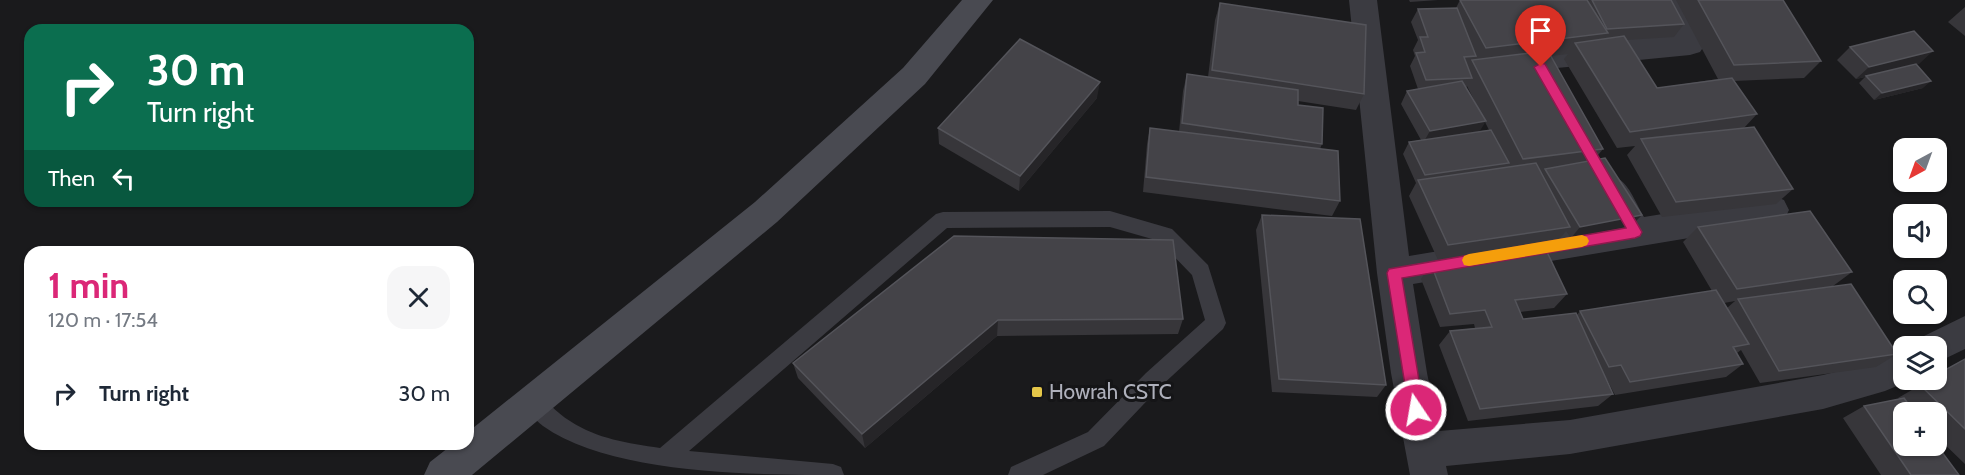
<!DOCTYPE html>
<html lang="en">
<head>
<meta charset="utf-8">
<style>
	:root { --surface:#fff; --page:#f6f6f7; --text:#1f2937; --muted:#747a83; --accent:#db2777 }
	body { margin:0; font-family:Cabin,sans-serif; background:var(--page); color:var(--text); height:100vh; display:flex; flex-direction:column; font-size:22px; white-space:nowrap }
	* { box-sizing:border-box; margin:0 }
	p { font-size:20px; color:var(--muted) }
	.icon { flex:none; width:33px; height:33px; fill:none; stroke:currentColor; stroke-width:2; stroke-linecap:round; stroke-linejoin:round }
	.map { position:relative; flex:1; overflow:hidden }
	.details { position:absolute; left:24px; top:246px; width:450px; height:204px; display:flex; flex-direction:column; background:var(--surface); border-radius:18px; box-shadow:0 2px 4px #0004 }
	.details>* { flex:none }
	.top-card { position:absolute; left:24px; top:24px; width:450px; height:183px; border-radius:18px; box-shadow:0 2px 4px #0004; background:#0b6e4f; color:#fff; overflow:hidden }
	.needle { width:39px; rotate:221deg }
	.tools { position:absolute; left:1893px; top:138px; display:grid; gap:12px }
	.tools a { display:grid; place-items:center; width:54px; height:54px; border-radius:12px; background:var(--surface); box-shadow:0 2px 4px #0004; font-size:30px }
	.pin { position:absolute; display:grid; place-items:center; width:51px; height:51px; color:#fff; margin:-62px -26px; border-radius:50% 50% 50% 0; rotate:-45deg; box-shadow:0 0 6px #0007 }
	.pin .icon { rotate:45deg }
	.me { position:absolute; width:66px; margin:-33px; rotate:348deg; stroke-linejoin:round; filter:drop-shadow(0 0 4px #0008) }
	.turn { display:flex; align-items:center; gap:21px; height:126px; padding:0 24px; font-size:27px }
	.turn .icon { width:78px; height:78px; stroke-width:2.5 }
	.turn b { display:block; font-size:42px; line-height:51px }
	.then { display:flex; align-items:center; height:57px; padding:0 24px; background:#0003; gap:12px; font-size:22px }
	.round { display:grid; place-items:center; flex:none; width:63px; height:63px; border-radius:18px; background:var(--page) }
	.summary { display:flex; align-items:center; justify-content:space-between; height:102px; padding:0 24px }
	h1 { font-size:36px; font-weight:700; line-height:45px; color:var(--accent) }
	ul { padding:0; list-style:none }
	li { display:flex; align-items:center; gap:18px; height:90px; padding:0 24px }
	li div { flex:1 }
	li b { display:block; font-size:22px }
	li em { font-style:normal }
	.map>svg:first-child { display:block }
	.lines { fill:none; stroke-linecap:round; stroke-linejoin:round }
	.lane { fill:#3b3b41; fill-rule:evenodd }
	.street { fill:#3b3b41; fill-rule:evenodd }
	.secondary { fill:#494a51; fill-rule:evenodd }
	.wall { fill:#37363a; fill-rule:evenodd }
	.shaded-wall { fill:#262528 }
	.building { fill:#444348; stroke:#54545a; stroke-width:1.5 }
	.route { fill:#db2777; stroke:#8e194d; stroke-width:1.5 }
	.slow { fill:#f59e0b }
	.poi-dot { fill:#e5c749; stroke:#151517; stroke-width:2 }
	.labels { text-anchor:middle; stroke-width:6; stroke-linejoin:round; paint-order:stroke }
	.poi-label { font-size:21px; fill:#aeb0bb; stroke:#151517; text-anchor:start }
</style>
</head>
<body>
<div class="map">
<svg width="1965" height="475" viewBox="0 0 1965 475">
	<rect width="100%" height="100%" fill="#1a1a1c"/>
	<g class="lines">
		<path class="lane" d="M 1110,211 L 1172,229 L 1208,265 L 1226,323 L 1223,329 L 1160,387 L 1104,446 L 1043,475 L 1008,475 L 1011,467 L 1088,432 L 1146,373 L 1205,320 L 1192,275 L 1159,241 L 1110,227 L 947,228 L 689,451 L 833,464 L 841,467 L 844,475 C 757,475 612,475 543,426 C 535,419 526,413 521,403 L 524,396 L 532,393 C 547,399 556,413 570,421 C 597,439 628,443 660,448 L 936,214 L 943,212 Z"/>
		<g class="street">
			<path d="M 1349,0 L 1377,0 L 1409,256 L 1613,222 L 1593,187 L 1598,178 C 1625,168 1632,197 1644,217 L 1773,196 L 1784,200 L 1789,210 L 1784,220 L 1773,224 L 1413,284 L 1427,373 L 1439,431 L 1570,420 L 1823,375 L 1878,361 L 1904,349 L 1904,380 L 1911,380 L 1885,391 L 1823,409 L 1570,454 L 1446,466 L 1448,475 L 1410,475 L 1391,373 L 1377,273 Z"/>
			<path d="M 1657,0 L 1685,0 L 1708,40 L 1700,52 L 1690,55 L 1557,68 L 1570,93 L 1566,101 L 1555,105 L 1544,101 L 1526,67 L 1539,50 L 1549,47 L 1675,34 Z"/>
			<path d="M 1965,316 L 1965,349 L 1936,363 L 1936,346 L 1919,346 L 1924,336 Z"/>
		</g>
		<path class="secondary" d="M 962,0 L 993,0 L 925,84 L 777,222 L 472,475 L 424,475 L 430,462 L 453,444 L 468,444 L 468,432 L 755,202 L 903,68 Z"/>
	</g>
	<g class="wall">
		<path d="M 1409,0 L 1438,0 L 1410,2 Z"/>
		<path d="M 1460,0 L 1671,0 L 1684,24 L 1674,37 L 1626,40 L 1657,88 L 1718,79 L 1676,0 L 1783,0 L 1821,61 L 1804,78 L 1734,81 L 1757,114 L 1744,128 L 1793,189 L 1776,204 L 1662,217 L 1627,155 L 1635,146 L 1617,148 L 1564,59 L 1568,54 L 1551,56 L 1603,149 L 1594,160 L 1631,226 L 1571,238 L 1566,231 L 1557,242 L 1438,260 L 1409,196 L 1416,183 L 1403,154 L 1409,142 L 1421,140 L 1401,104 L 1407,91 L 1418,89 L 1410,66 L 1415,56 L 1413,50 L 1418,40 L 1411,22 L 1418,9 L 1456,8 ZM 1467,86 L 1482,116 L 1466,88 ZM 1485,122 L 1489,130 L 1479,131 Z"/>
		<path d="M 1220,3 L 1364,94 L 1356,110 L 1298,101 L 1298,105 L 1322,144 L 1320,149 L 1340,201 L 1332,216 L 1143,192 L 1147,144 L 1150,128 L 1179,132 L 1183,91 L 1187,74 L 1208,77 L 1215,20 Z"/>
		<path d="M 1965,7 L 1965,36 L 1948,22 Z"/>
		<path d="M 1850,47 L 1919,64 L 1916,64 L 1923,88 L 1874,100 L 1859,83 L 1865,77 L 1856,79 L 1837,60 Z"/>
		<path d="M 1097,98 L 1019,191 L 939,144 L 938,128 Z"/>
		<path d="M 1262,215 L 1386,385 L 1377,397 L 1272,392 L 1256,230 Z"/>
		<path d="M 1698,227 L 1852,272 L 1833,286 L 1897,354 L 1876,367 L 1760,383 L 1741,350 L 1737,353 L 1743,364 L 1726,377 L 1615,395 L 1606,378 L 1613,394 L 1598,406 L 1468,421 L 1439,345 L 1450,331 L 1475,328 L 1474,324 L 1440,327 L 1421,279 L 1431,264 L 1567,294 L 1554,308 L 1520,312 L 1523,319 L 1577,315 L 1580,311 L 1712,291 L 1683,242 ZM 1735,301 L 1727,308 L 1724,303 Z"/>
		<path d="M 954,236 L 1183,319 L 1178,334 L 997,336 L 865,448 L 798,378 L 793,363 Z"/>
		<path d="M 1965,359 L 1965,464 L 1936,436 L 1936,412 L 1904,412 L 1959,475 L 1881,475 L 1843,418 L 1864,406 L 1899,399 L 1898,398 Z"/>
	</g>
	<g class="shaded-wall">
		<path d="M 1933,51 L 1919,64 L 1867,77 L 1866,76 L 1865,77 L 1856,79 L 1869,67 Z"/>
		<path d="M 1931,81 L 1923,88 L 1874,100 L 1882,93 Z"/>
		<path d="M 1100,82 L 1097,98 L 1019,191 L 1020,176 Z"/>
		<path d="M 1486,121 L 1478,134 L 1423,143 L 1430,131 Z"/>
		<path d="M 1642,215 L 1631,226 L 1571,238 L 1580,227 Z"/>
		<path d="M 998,320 L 997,336 L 865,448 L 862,434 Z"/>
	</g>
	<g class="building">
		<path d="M 1460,0 L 1587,0 L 1608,33 L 1486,48 Z"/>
		<path d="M 1592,0 L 1671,0 L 1684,24 L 1607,29 Z"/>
		<path d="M 1698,0 L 1783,0 L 1821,61 L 1734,65 Z"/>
		<path d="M 1220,3 L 1366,25 L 1364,94 L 1212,70 Z"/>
		<path d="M 1457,8 L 1476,56 L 1464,57 L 1472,78 L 1426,80 L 1416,53 L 1425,52 L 1420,37 L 1428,37 L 1418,9 Z"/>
		<path d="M 1914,31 L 1933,51 L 1869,67 L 1850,47 Z"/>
		<path d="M 1624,36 L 1657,88 L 1732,78 L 1757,114 L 1630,132 L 1575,43 Z"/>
		<path d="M 1020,39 L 1100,82 L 1020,176 L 938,128 Z"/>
		<path d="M 1548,51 L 1603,149 L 1523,159 L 1472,60 Z"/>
		<path d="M 1916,64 L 1931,81 L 1882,93 L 1866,76 Z"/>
		<path d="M 1187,74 L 1298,90 L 1298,105 L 1323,108 L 1322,144 L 1182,123 Z"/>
		<path d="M 1462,81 L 1486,121 L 1430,131 L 1407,91 Z"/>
		<path d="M 1754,127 L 1793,189 L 1676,202 L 1641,139 Z"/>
		<path d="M 1150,128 L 1338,151 L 1340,201 L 1146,177 Z"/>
		<path d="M 1491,130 L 1509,163 L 1425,175 L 1409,142 Z"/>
		<path d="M 1605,158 L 1642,215 L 1580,227 L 1545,169 Z"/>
		<path d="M 1536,163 L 1570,227 L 1448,245 L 1418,180 Z"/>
		<path d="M 1810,211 L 1852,272 L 1737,289 L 1698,227 Z"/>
		<path d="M 1262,215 L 1360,219 L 1386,385 L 1279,379 Z"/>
		<path d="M 954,236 L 1173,240 L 1183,319 L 998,320 L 862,434 L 793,363 Z"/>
		<path d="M 1547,252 L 1567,294 L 1515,300 L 1523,319 L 1576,313 L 1613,394 L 1480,409 L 1450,331 L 1492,327 L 1485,310 L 1450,314 L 1431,264 Z"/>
		<path d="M 1851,284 L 1897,354 L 1779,371 L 1738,299 Z"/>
		<path d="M 1716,290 L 1749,344 L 1733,347 L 1743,364 L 1630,382 L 1621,365 L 1609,367 L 1580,311 Z"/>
		<path d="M 1965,359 L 1965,429 L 1920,385 L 1929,380 L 1936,380 L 1936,375 Z"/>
		<path d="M 1904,398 L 1914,412 L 1904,412 L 1904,446 L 1936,446 L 1936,444 L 1959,475 L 1911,475 L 1864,406 Z"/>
	</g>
	<path class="route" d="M 1541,63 L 1545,64 L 1642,232 L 1640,236 L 1635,238 L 1402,278 L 1424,410 L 1421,415 L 1416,417 L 1411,415 L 1409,410 L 1387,273 L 1389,269 L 1626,228 L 1534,67 Z"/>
	<path class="slow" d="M 1582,235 L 1587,237 L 1589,241 L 1587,245 L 1582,247 L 1469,266 L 1464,265 L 1462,260 L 1464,256 L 1469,254 Z"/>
	<rect class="poi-dot" x="1031" y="386" width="12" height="12" rx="3"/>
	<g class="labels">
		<g class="poi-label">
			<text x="1049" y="399">Howrah CSTC</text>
		</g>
	</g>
</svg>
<div class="tools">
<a><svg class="needle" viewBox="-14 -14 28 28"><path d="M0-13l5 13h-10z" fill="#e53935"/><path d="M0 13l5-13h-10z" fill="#747a83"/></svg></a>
<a><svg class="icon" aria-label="sound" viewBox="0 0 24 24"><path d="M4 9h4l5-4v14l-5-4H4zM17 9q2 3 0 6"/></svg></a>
<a><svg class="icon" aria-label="search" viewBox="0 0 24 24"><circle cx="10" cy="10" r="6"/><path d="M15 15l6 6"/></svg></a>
<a><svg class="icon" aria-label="layers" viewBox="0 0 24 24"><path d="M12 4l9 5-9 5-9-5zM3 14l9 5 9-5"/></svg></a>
<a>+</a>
</div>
<div class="pin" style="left:1541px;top:67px;background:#d93025"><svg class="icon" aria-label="arrive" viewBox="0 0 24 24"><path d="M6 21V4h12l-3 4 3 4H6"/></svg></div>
<svg class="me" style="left:1416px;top:410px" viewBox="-20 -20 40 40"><circle r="17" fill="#db2777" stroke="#fff" stroke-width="3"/><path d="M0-11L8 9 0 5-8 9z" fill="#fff"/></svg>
<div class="top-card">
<div class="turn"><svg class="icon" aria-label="right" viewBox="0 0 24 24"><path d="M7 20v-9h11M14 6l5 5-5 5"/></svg><div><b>30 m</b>Turn right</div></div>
<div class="then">Then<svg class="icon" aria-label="left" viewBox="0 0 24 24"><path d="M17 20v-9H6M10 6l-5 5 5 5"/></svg></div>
</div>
<section class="details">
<div class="summary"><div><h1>1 min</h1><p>120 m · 17:54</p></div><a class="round"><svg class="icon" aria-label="close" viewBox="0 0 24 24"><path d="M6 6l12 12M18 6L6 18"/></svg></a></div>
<ul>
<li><svg class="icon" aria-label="right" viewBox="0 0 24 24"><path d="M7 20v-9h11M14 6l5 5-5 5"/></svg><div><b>Turn right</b></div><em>30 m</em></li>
</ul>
</section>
</div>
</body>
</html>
